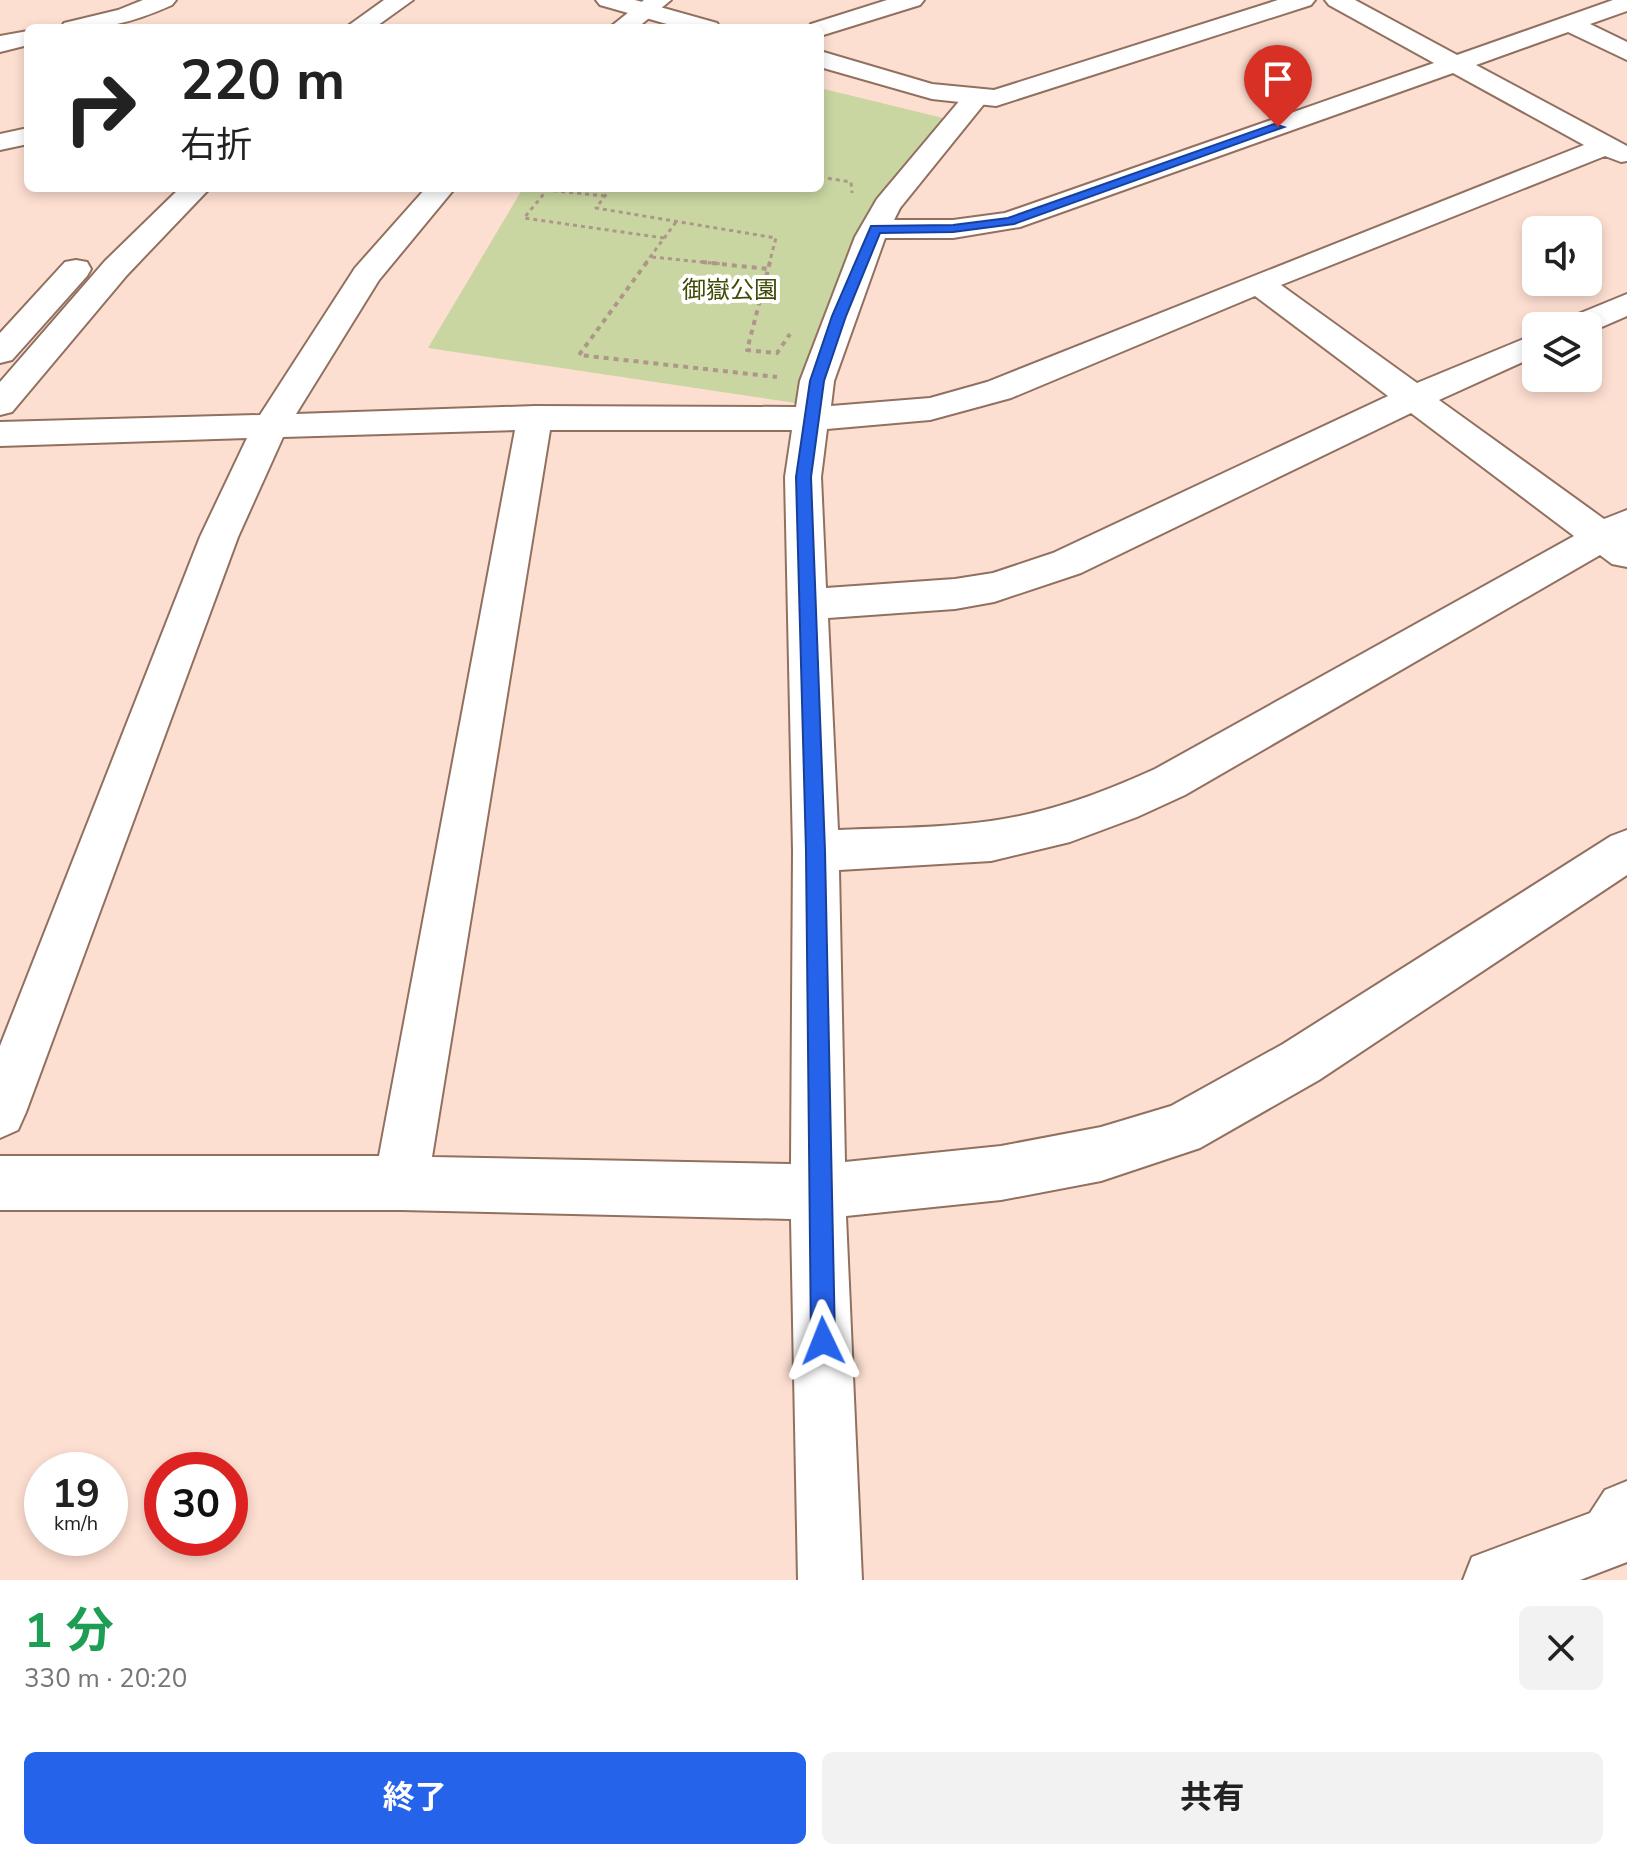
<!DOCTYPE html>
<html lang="ja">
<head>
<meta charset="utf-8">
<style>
	:root { --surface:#fff; --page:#f2f2f2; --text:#222; --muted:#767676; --accent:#2563eb }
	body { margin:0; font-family:"Nunito Sans","Noto Sans JP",sans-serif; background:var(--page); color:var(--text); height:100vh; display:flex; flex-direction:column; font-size:30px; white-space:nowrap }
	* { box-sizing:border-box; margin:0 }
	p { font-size:26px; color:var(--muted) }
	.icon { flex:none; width:44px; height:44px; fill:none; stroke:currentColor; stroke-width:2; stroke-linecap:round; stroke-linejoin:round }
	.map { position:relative; height:1580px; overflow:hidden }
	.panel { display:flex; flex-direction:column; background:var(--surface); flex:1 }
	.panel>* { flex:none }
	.hud { position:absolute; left:24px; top:24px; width:800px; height:168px; border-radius:12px; box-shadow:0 4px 12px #0003; background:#fff; color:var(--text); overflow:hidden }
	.fabs { position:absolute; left:1522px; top:216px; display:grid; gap:16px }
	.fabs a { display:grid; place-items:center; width:80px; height:80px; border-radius:12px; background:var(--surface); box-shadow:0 4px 12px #0003; font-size:40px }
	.speed { position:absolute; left:24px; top:1452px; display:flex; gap:16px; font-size:40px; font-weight:700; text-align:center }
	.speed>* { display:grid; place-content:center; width:104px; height:104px; border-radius:50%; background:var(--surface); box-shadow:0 4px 12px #0003; line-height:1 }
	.speed small { font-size:20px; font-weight:400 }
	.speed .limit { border:12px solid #d22; background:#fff; color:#111 }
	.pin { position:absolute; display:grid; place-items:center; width:68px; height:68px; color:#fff; margin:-82px -34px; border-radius:50% 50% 50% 0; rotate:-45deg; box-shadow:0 0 8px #0007 }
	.pin .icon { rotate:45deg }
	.me { position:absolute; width:88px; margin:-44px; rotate:358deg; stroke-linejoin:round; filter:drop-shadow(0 0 6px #0008) }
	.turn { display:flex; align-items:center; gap:28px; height:168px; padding:0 24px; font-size:36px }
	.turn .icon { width:104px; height:104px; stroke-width:2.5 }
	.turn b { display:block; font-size:56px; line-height:68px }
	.round { display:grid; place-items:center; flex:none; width:84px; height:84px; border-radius:12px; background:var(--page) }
	.summary { display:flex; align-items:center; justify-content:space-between; height:136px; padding:0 24px }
	h1 { font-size:48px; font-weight:700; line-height:60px; color:#1e9e55 }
	.cta { display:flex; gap:16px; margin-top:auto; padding:16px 24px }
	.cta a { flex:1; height:92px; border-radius:12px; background:var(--accent); color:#fff; font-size:32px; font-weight:700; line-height:92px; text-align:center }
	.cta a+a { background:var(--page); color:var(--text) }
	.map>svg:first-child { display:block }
	.green { fill:#c9d6a1 }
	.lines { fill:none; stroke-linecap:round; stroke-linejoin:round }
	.minor-casing { stroke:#917060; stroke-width:4 }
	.tertiary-casing { stroke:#917060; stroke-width:4 }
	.path-far1 { stroke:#ae968b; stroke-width:3; stroke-dasharray:4 4; stroke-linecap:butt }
	.path { stroke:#ae968b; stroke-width:4; stroke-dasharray:5 5; stroke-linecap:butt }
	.minor { fill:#fff; fill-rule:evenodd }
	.tertiary { fill:#fff; fill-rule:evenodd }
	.route { fill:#2563eb; stroke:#184099; stroke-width:2 }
	.labels { text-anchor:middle; stroke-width:8; stroke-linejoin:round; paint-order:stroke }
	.far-park-label { font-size:24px; fill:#404b05; stroke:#fff }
</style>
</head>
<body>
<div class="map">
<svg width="1627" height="1580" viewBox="0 0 1627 1580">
	<rect width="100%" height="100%" fill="#fddfd1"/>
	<path class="green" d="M 820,88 L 943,118 L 859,234 L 802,404 L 428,348 L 523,188 L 820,188 Z"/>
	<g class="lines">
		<g class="minor-casing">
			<g id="minor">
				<path d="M 143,0 L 176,0 L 172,5 C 129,24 108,28 61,28 L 64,23 L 118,10 Z"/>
				<path d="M 644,0 L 671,0 L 637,28 L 609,28 Z"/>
				<path d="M 887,0 L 924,0 L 920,5 L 820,36 L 820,28 L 808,28 L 811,24 Z"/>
				<path d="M 1325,0 L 1355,0 L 1457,55 L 1613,0 L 1627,0 L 1627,11 L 1590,24 L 1627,42 L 1627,60 L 1568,32 L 1476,65 L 1627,146 L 1627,161 L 1621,162 L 1605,156 L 1281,285 L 1417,383 L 1536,334 L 1536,356 L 1439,400 L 1604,519 L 1627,510 L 1627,567 L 1612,564 L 1600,555 L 1185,795 L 1137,817 L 1070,842 L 991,861 L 839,870 L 845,1162 L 1001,1146 L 1101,1127 L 1171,1106 L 1283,1044 L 1611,836 L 1627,830 L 1627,875 L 1319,1080 L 1200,1148 L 1101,1181 L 1001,1200 L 846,1216 L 862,1580 L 798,1580 L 791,1219 L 401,1210 L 0,1210 L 0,1156 L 379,1156 L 515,430 L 283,437 L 238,537 L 26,1112 L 18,1130 L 0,1138 L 0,1046 L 200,537 L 247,438 L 0,446 L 0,422 L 260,415 L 355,268 L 426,188 L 455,188 L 379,280 L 296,414 L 535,406 L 796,407 L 800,381 L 855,237 L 877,199 L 966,93 L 984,93 L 988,99 L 900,208 L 894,220 L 953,220 L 1005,213 L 1434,63 L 1329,5 ZM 1453,73 L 1584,145 L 987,382 L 930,398 L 831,406 L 834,381 L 885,238 L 953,238 L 1020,227 ZM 1255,296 L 1388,396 L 1053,553 L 993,573 L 955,579 L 826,588 L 821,477 L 827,429 L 930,420 L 1011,398 ZM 1411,413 L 1574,536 L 1155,769 C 1102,793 1049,813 991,821 C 941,828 889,828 838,830 L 828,618 L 955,609 L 994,602 L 1081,573 ZM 550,430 L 792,430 L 785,477 L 793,851 L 791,1164 L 432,1157 Z"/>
				<path d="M 28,31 L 28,45 L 0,52 L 0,36 Z"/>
				<path d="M 28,128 L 28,144 L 0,150 L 0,134 Z"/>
				<path d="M 1627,294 L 1627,316 L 1588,333 L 1588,326 L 1561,326 L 1566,319 Z"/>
				<path d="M 1627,1481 L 1627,1562 L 1580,1580 L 1463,1580 L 1472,1557 L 1590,1513 L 1605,1490 Z"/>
			</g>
		</g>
		<g class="tertiary-casing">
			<g id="tertiary">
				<path d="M 384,0 L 413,0 L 374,28 L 345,28 Z"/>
				<path d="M 596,0 L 635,0 L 717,23 L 720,28 L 681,28 L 600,5 Z"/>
				<path d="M 1278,0 L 1315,0 L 1311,5 L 996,106 L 932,99 L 820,67 L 820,51 L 932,84 L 994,90 Z"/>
				<path d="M 180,188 L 210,188 L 127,275 L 12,412 L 0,415 L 0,382 L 105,261 Z"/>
				<path d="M 76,260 L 87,262 L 91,269 L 87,276 L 12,360 L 0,363 L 0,333 L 65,262 Z"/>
			</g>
		</g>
		<g class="path-far1">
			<path d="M 820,177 L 851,182 L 852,193"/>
			<path d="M 611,188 L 596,208 L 776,238 L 769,264"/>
			<path d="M 605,196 L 547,190 L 524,218 L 664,238"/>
			<path d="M 652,257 L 721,264"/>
			<path d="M 645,264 L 676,222"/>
		</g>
		<g class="path">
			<path d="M 647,262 L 579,355 L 777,377"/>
			<path d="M 702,262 L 768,269"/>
			<path d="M 770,262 L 747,350 L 777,353 L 790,334"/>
		</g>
		<use href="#minor" class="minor"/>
		<use href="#tertiary" class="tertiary"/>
	</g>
	<path class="route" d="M 1274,124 L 1284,127 L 1014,224 L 953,232 L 880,233 L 846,316 L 824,381 L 811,477 L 825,851 L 835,1341 L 831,1350 L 823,1353 L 815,1350 L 811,1341 L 806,851 L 796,477 L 810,381 L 832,316 L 871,226 L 953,225 L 1008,218 Z"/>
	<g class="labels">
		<g class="far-park-label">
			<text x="730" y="298">御嶽公園</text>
		</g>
	</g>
</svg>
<div class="fabs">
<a><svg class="icon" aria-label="sound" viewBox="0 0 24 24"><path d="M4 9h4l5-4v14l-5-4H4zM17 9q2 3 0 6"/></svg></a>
<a><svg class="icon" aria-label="layers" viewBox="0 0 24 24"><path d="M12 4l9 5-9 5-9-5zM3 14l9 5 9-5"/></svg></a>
</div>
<div class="speed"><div>19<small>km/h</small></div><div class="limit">30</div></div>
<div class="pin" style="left:1278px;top:127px;background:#d93025"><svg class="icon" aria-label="arrive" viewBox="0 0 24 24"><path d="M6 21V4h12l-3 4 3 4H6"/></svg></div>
<svg class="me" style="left:823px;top:1341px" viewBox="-20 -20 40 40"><path d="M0-17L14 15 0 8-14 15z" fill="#2563eb" stroke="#fff" stroke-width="4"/></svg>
<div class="hud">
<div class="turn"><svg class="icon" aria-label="right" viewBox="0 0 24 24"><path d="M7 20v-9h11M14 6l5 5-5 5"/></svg><div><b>220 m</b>右折</div></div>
</div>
</div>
<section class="panel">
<div class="summary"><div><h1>1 分</h1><p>330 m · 20:20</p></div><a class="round"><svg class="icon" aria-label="close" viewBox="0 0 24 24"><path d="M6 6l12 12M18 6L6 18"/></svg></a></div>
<div class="cta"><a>終了</a><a>共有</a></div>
</section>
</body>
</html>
